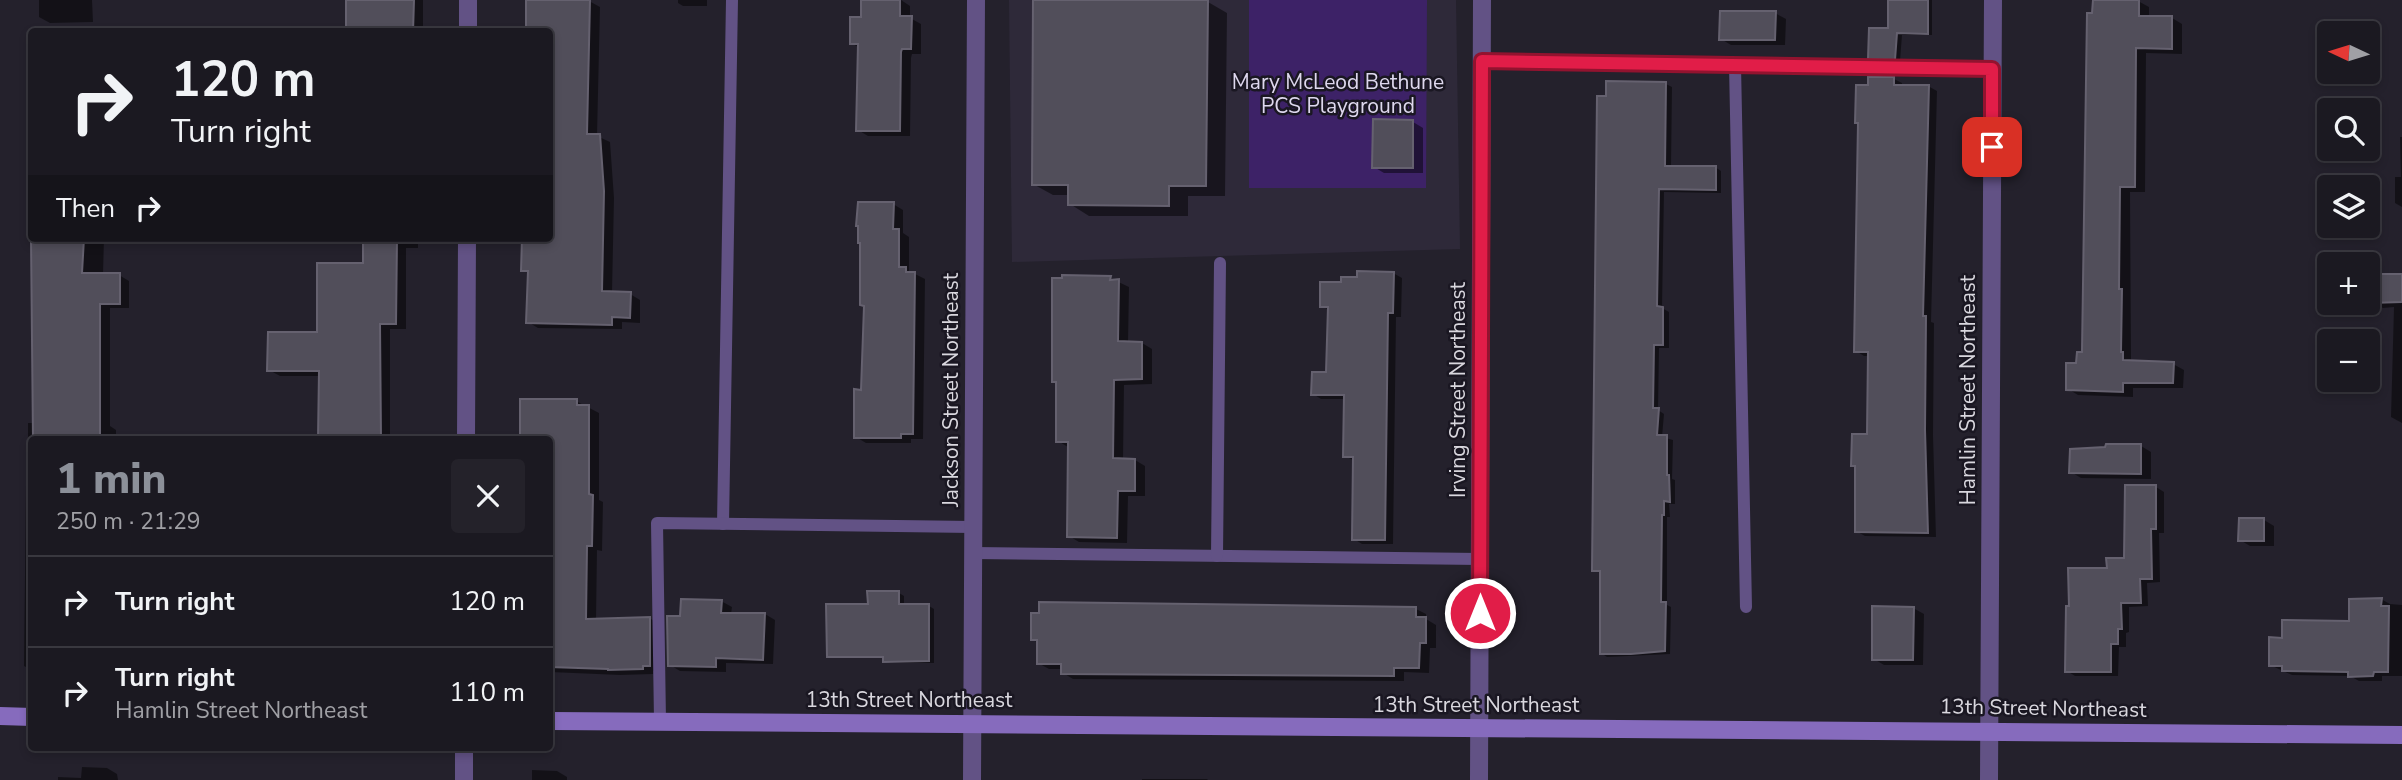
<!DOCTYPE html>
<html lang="en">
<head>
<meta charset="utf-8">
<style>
	:root { --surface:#1b1921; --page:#24222a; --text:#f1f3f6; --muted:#a0a0a5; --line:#39383f; --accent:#8c9099 }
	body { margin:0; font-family:"Nunito Sans",sans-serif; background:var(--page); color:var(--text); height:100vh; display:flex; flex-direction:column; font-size:26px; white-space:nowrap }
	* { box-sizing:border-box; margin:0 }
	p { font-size:23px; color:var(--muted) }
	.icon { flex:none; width:38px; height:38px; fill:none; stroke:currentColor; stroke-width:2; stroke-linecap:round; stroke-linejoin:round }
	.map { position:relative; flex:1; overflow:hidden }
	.sheet { position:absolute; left:28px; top:436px; width:525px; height:315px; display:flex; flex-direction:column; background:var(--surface); border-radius:7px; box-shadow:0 4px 10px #0003,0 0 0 2px var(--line) }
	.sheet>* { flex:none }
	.hud { position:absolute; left:28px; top:28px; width:525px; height:214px; border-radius:7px; box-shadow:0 4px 10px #0003,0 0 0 2px var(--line); background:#1b1921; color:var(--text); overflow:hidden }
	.needle { width:46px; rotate:274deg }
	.controls { position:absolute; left:2317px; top:21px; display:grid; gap:14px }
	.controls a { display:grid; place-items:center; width:63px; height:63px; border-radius:7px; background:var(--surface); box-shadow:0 4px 10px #0003,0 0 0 2px var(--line); font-size:35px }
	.pin { position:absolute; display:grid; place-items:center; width:60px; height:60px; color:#fff; margin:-30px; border-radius:14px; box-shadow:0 4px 10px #0006 }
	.me { position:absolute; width:77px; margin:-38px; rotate:0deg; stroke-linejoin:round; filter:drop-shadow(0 0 5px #0008) }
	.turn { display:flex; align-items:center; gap:24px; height:147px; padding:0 28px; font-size:32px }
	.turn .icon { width:91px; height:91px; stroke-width:2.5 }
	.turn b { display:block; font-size:49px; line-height:60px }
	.then { display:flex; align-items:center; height:66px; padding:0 28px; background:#0003; gap:14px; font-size:26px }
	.round { display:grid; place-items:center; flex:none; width:74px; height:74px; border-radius:7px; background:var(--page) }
	.headline { display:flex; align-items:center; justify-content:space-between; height:119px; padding:0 28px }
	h1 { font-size:42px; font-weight:800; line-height:52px; color:var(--accent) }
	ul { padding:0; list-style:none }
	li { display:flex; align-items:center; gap:21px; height:91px; padding:0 28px; border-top:2px solid var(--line) }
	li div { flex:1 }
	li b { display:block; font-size:26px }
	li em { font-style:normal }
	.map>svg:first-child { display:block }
	.built { fill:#2e2939 }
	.green { fill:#3d2267 }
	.shadow { fill:#0007 }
	.building { fill:#514e5a; stroke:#65616f; stroke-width:2 }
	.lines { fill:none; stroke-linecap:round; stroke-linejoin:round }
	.lane { stroke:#625285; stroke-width:12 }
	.street { stroke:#625285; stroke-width:18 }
	.secondary { stroke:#866bbd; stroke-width:18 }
	.route-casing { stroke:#92132f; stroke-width:18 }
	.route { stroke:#e11d48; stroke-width:12 }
	.labels { text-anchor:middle; stroke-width:5; stroke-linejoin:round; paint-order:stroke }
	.park-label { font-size:21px; fill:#ded8ee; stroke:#1a1722 }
	.street-label { font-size:21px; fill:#d9d7de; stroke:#1a1722 }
</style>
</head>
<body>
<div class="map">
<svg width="2402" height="780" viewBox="0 0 2402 780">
	<rect width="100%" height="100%" fill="#24212c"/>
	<path class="built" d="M 1009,0 L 1456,0 L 1460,249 L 1012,262 Z"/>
	<path class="green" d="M 1249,0 L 1427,0 L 1426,188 L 1249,188 Z"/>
	<g class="shadow">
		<path d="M 39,0 L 92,0 L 93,22 L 50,23 L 39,17 Z"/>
		<rect x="348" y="0" width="75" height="32"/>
		<path d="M 678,0 L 707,0 L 707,6 L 683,6 L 678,3 Z"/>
		<path d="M 863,0 L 901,0 L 910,6 L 910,18 L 921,24 L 921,54 L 912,54 L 911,58 L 910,136 L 868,136 L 858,130 L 860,48 L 851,43 L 863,18 Z"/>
		<path d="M 1070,0 L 1189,0 L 1208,2 L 1227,13 L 1225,196 L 1188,196 L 1188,216 L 1089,216 L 1070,204 L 1070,195 L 1053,195 L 1033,184 Z"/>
		<path d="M 1890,0 L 1932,0 L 1932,35 L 1902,35 L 1900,61 L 1875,61 L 1870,58 L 1890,30 Z"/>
		<path d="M 589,1 L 600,7 L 597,136 L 610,142 L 614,198 L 612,293 L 630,294 L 640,300 L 640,323 L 622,322 L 622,329 L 538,328 L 528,322 L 530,274 L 523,270 L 524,238 L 550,238 L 550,32 Z"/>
		<path d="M 2138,1 L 2149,7 L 2149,17 L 2172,18 L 2182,24 L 2182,54 L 2146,53 L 2145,192 L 2130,192 L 2131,359 L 2133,363 L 2173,364 L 2184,370 L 2183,388 L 2133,388 L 2133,397 L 2078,395 L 2068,389 L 2083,354 Z"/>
		<path d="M 1775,13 L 1786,19 L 1785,45 L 1731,45 L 1721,39 Z"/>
		<path d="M 1894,79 L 1902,83 L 1902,87 L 1928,86 L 1937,91 L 1931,322 L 1934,323 L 1933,435 L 1936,537 L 1865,536 L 1856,531 L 1857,467 L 1853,465 L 1869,436 L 1870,356 L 1864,356 L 1856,351 L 1869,86 Z"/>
		<path d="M 1666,84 L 1672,87 L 1671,167 L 1715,167 L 1721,171 L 1721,193 L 1664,192 L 1662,308 L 1669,312 L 1669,348 L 1659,348 L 1658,410 L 1664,414 L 1662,437 L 1673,440 L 1672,479 L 1675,480 L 1675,504 L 1669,504 L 1670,517 L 1667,517 L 1667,605 L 1671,607 L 1670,654 L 1607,657 L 1601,653 L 1601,573 L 1594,570 Z"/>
		<path d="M 1413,122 L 1423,128 L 1423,173 L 1384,173 L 1374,167 Z"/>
		<path d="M 30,125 L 32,125 L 32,238 L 104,238 L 103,275 L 119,275 L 129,281 L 129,308 L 110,308 L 110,426 L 116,430 L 116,439 L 32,439 L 32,670 L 24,666 L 26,485 L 28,485 L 28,423 L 35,423 L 33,239 L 28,236 Z"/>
		<path d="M 2400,137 L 2402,137 L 2402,207 L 2395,203 L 2395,177 L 2401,177 Z"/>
		<path d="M 893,204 L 903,210 L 903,233 L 909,237 L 909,271 L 925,279 L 923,439 L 911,439 L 911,443 L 866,443 L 856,437 Z"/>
		<path d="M 365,238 L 418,238 L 418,248 L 406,248 L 406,329 L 390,329 L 390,439 L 320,439 L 321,376 L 280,376 L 269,370 L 318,334 L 365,265 Z"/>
		<path d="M 1393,273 L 1402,278 L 1401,317 L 1396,317 L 1393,544 L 1362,544 L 1354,539 L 1355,461 L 1345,456 L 1346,399 L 1321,399 L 1313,394 L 1328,373 L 1329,310 L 1322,306 L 1343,284 Z"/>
		<path d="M 2402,276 L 2402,423 L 2391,417 L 2394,307 L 2383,308 L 2373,302 Z"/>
		<path d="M 1110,278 L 1129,287 L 1128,343 L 1142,343 L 1152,349 L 1152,384 L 1124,385 L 1123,460 L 1135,460 L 1145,466 L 1145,496 L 1128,496 L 1127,543 L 1079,542 L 1069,536 L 1068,447 L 1058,441 L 1057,383 L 1054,381 Z"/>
		<path d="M 521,401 L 576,401 L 599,413 L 599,500 L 603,502 L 602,551 L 597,550 L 596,620 L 649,618 L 660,624 L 660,671 L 653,671 L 653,674 L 620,675 L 550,672 L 550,439 L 521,439 Z"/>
		<path d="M 2141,446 L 2151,452 L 2151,479 L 2081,478 L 2071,472 Z"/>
		<path d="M 2156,487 L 2164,492 L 2164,533 L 2159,533 L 2160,582 L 2147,583 L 2148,606 L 2129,607 L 2129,632 L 2126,633 L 2126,647 L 2119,647 L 2118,676 L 2075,676 L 2067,671 L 2108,570 L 2126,560 Z"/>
		<path d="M 2264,520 L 2274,526 L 2274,546 L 2250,546 L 2240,540 Z"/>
		<path d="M 899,593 L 904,596 L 904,606 L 929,606 L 934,609 L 934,663 L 890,663 L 885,658 L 833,658 L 829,656 L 869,606 Z"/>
		<path d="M 2381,599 L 2390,604 L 2402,605 L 2402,676 L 2382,676 L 2382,681 L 2359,681 L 2350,676 L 2292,675 L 2270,665 L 2284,639 L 2351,622 Z"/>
		<path d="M 721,601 L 732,607 L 731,614 L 765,614 L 775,620 L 773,664 L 726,663 L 726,672 L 680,671 L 670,665 L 682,617 Z"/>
		<path d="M 1913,608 L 1924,614 L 1923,665 L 1884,665 L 1874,659 Z"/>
		<path d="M 1416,609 L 1426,614 L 1426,619 L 1436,625 L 1436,648 L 1430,648 L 1429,673 L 1404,672 L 1404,681 L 1073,679 L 1063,673 L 1063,669 L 1049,669 L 1038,663 L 1039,643 L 1033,640 L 1041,615 Z"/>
		<path d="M 82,767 L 107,768 L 117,774 L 118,780 L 124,780 L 58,780 L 58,777 L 81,778 Z"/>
		<path d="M 532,770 L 557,771 L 567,777 L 567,780 L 532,780 Z"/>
		<path d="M 1142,779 L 1207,779 L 1208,780 L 1142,780 Z"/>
	</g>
	<g class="building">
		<path d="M 346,0 L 414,0 L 413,32 L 346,32 Z"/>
		<path d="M 526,0 L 590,0 L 587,134 L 600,134 L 604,191 L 602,291 L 631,292 L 630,318 L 612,317 L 612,325 L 526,323 L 528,271 L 521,271 L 522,238 L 550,238 L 550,32 L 526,32 Z"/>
		<path d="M 861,0 L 900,0 L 900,16 L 912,16 L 911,49 L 902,49 L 901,52 L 900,131 L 856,131 L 858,44 L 850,44 L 850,17 L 861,17 Z"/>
		<path d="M 1033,0 L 1208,0 L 1206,186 L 1169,186 L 1169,206 L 1068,205 L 1068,185 L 1032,185 Z"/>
		<path d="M 1888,0 L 1928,0 L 1928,34 L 1897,33 L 1895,60 L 1868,59 L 1869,28 L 1888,28 Z"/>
		<path d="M 2093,0 L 2139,0 L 2139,16 L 2172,16 L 2172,49 L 2136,48 L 2135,187 L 2120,187 L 2119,289 L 2122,289 L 2121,352 L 2123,352 L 2123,360 L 2174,362 L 2173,383 L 2123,383 L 2123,392 L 2066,390 L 2066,363 L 2076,363 L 2077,352 L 2082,352 L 2087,13 L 2092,13 Z"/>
		<path d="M 1720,11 L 1776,11 L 1775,40 L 1719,40 Z"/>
		<path d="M 1868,77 L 1894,77 L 1894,85 L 1929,85 L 1923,316 L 1926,316 L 1925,430 L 1928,533 L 1855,532 L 1855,466 L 1851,466 L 1852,434 L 1867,434 L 1868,352 L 1854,352 L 1858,123 L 1855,123 L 1856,85 L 1868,85 Z"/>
		<path d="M 1606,81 L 1666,82 L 1665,166 L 1716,166 L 1716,190 L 1659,189 L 1657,306 L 1663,307 L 1663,345 L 1654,345 L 1653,408 L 1659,408 L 1657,435 L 1667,435 L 1667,475 L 1669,475 L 1670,502 L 1664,501 L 1664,515 L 1662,515 L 1661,602 L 1666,602 L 1665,651 L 1631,654 L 1600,654 L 1600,571 L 1592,571 L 1597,96 L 1606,96 Z"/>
		<path d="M 1373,119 L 1413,120 L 1413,168 L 1372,168 Z"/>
		<path d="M 858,202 L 894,202 L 893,229 L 899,229 L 899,267 L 906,267 L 906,272 L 915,272 L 913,434 L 901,434 L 901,438 L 854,438 L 854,389 L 861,390 L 864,306 L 860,305 L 860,243 L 858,243 L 858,226 L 856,226 Z"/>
		<path d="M 31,238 L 84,238 L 82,273 L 120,273 L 120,304 L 100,304 L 100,439 L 33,439 Z"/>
		<path d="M 363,238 L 397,238 L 396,324 L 380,324 L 381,439 L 318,439 L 319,371 L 267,371 L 268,332 L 317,332 L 317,263 L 363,263 Z"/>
		<path d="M 1357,271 L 1394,272 L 1393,313 L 1388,313 L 1385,540 L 1352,540 L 1353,457 L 1343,457 L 1344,395 L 1311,395 L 1312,372 L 1326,372 L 1328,307 L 1320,307 L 1320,282 L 1341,282 L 1341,277 L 1357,277 Z"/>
		<path d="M 2371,274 L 2402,274 L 2402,302 L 2371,303 Z"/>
		<path d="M 1062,275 L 1111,276 L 1110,280 L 1119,279 L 1118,341 L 1142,342 L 1142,379 L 1114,380 L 1113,458 L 1135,459 L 1135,491 L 1118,491 L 1117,538 L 1067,537 L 1068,442 L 1056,442 L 1056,382 L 1052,382 L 1052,278 L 1062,278 Z"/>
		<path d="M 520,399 L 577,399 L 577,405 L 589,405 L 589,494 L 593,495 L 592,546 L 587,546 L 586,619 L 650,617 L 650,666 L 643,666 L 643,669 L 608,670 L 608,669 L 550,667 L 550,437 L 520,436 Z"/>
		<path d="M 2106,444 L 2141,444 L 2141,474 L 2069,473 L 2070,449 L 2105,447 Z"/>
		<path d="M 2125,485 L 2156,485 L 2156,529 L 2151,529 L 2152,579 L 2140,579 L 2141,603 L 2121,603 L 2122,629 L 2118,629 L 2118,644 L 2111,644 L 2111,672 L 2065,672 L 2066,606 L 2069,606 L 2068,568 L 2107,568 L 2106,558 L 2124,558 Z"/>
		<path d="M 2239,518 L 2264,518 L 2264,541 L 2238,541 Z"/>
		<path d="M 867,591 L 899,591 L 899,604 L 929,604 L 929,661 L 883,662 L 883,657 L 827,657 L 826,604 L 868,604 Z"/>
		<path d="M 2382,598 L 2381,606 L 2389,606 L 2388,672 L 2374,672 L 2373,676 L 2348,677 L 2348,672 L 2282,671 L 2282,666 L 2269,666 L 2269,637 L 2282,638 L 2282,620 L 2349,621 L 2349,599 Z"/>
		<path d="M 681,599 L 722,600 L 721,613 L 765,613 L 763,660 L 716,658 L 716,667 L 668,666 L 667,616 L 680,616 Z"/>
		<path d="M 1039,602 L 1416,607 L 1416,617 L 1426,617 L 1426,643 L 1420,643 L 1419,668 L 1394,668 L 1394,676 L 1061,674 L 1061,664 L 1037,664 L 1037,640 L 1031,640 L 1031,613 L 1039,613 Z"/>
		<path d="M 1872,606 L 1914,607 L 1913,660 L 1872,660 Z"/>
	</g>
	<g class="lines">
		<g class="lane">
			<path d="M 1482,61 L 1992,70"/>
			<path d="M 1735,65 L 1746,607"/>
			<path d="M 723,524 L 732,0"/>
			<path d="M 973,553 L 1480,559"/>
			<path d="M 1217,556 L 1220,263"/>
			<path d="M 660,721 L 657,523 L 973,527"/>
		</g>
		<g class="street">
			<path d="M 468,32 L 468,0"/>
			<path d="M 466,439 L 467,238"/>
			<path d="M 464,780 L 464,747"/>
			<path d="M 972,780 L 976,0"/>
			<path d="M 1479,780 L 1482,0"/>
			<path d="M 1989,780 L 1993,0"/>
		</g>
		<g class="secondary">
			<path d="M 0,716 L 32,717"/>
			<path d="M 550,721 L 2402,735"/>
		</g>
	</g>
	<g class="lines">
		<g class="route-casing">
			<path id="route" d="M 1480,613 L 1482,61 L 1992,69 L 1992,147"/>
		</g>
		<use href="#route" class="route"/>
	</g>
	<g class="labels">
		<g class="park-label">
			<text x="1338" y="89">Mary McLeod Bethune<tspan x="1338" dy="24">PCS Playground</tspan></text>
		</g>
		<g class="street-label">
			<text transform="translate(951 390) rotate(-90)" y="7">Jackson Street Northeast</text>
			<text transform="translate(1458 390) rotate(-90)" y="7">Irving Street Northeast</text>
			<text transform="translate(1968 390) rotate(-90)" y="7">Hamlin Street Northeast</text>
			<text x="909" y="707">13th Street Northeast</text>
			<text x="1476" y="712">13th Street Northeast</text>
			<text transform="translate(2043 708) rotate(1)" y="7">13th Street Northeast</text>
		</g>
	</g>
</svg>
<div class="controls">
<a><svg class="needle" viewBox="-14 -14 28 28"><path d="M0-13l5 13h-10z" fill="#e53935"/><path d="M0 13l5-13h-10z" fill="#a0a0a5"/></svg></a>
<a><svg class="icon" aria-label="search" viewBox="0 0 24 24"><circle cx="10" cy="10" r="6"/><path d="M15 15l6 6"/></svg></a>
<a><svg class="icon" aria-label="layers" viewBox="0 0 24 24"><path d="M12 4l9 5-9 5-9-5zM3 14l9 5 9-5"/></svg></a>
<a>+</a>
<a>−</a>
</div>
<div class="pin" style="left:1992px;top:147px;background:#d93025"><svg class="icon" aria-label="arrive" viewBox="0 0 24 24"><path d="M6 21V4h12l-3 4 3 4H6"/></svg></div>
<svg class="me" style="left:1480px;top:613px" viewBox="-20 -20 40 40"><circle r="17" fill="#e11d48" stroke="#fff" stroke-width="3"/><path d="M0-11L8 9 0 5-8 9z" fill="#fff"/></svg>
<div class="hud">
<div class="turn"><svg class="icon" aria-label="right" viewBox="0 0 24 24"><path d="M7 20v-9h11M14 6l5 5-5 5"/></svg><div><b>120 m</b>Turn right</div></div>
<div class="then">Then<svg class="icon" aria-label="right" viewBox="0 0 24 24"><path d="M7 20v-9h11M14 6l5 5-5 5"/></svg></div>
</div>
<section class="sheet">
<div class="headline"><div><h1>1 min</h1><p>250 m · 21:29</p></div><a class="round"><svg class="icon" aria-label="close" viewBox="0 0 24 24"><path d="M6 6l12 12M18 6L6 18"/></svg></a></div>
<ul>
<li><svg class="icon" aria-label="right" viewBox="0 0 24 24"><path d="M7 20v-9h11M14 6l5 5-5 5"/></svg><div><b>Turn right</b></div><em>120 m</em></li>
<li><svg class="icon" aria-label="right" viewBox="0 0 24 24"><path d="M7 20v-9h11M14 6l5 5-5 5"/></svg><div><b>Turn right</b><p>Hamlin Street Northeast</p></div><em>110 m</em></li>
</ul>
</section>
</div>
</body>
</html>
